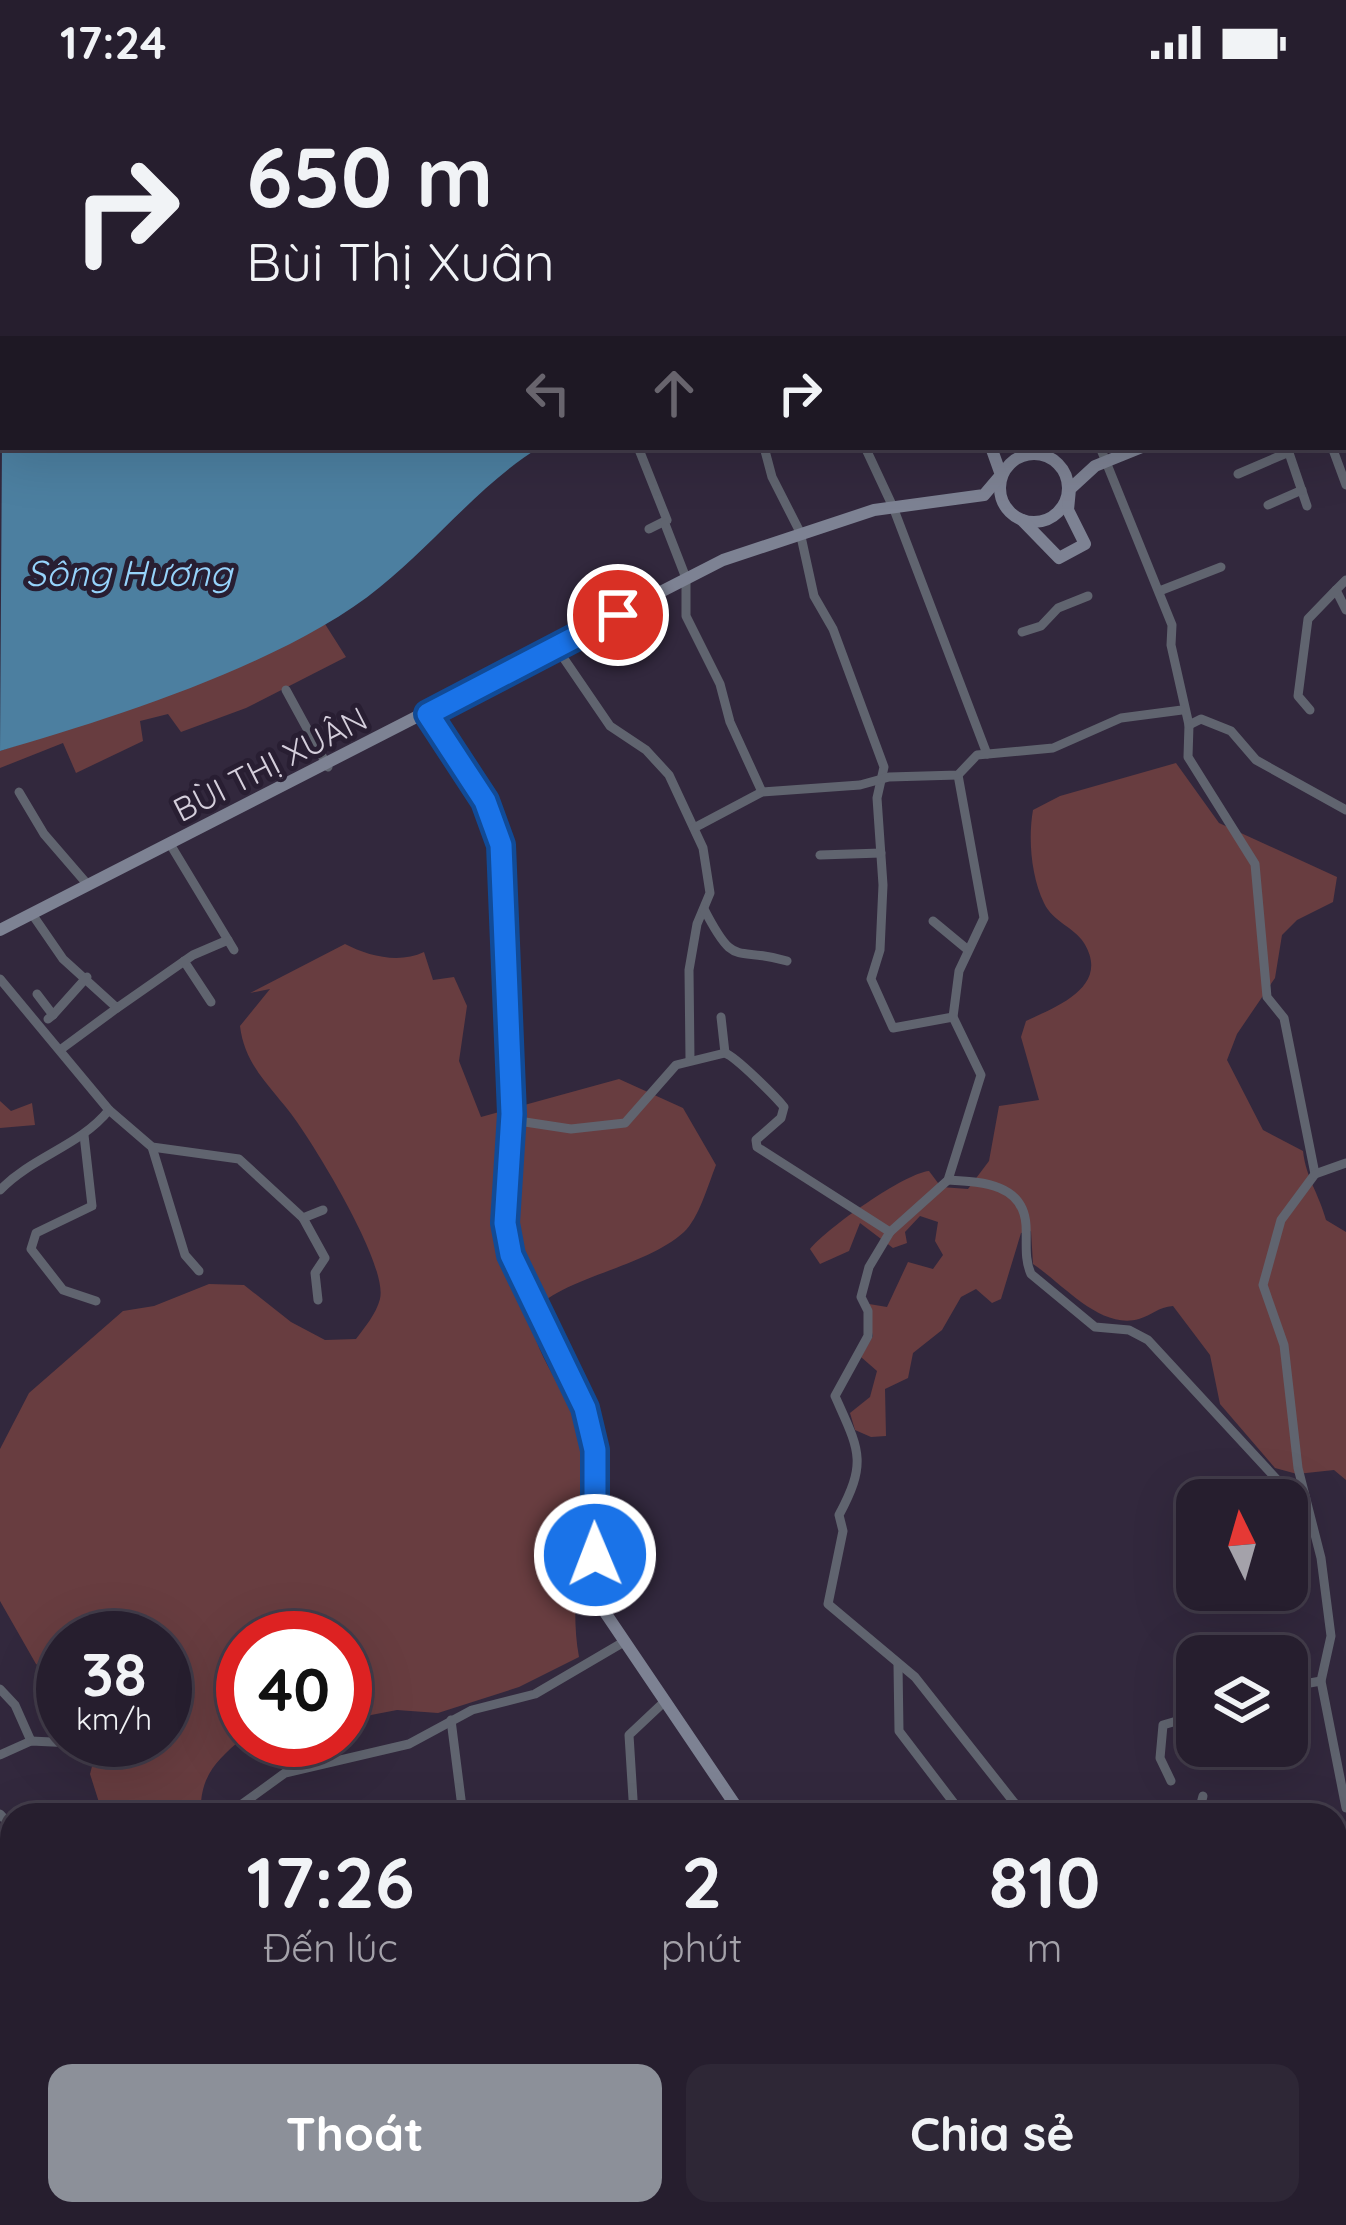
<!DOCTYPE html>
<html lang="vi">
<head>
<meta charset="utf-8">
<style>
	:root { --surface:#261e2e; --page:#2e2736; --text:#f1f3f6; --muted:#a4a2aa; --line:#423c4a; --accent:#8c9099 }
	body { margin:0; font-family:Quicksand,sans-serif; background:var(--page); color:var(--text); height:100vh; display:flex; flex-direction:column; font-size:45px; white-space:nowrap }
	* { box-sizing:border-box; margin:0 }
	p { font-size:39px; color:var(--muted) }
	.icon { flex:none; width:66px; height:66px; fill:none; stroke:currentColor; stroke-width:2; stroke-linecap:round; stroke-linejoin:round }
	.map { position:relative; flex:1; overflow:hidden }
	.panel { position:absolute; left:0px; top:1719px; width:1347px; height:423px; display:flex; flex-direction:column; background:var(--surface); border-radius:36px 36px 0 0; box-shadow:0 12px 48px #0002,0 0 0 3px var(--line) }
	.panel>* { flex:none }
	.banner { position:absolute; left:0px; top:0px; width:1347px; height:366px; box-shadow:0 12px 48px #0002,0 0 0 3px var(--line); background:#261e2e; color:var(--text); overflow:hidden }
	.needle { width:78px; rotate:355deg }
	.fabs { position:absolute; left:1176px; top:1395px; display:grid; gap:24px }
	.fabs a { display:grid; place-items:center; width:132px; height:132px; border-radius:24px; background:var(--surface); box-shadow:0 12px 48px #0002,0 0 0 3px var(--line); font-size:60px }
	.speed { position:absolute; left:36px; top:1527px; display:flex; gap:24px; font-size:60px; font-weight:700; text-align:center }
	.speed>* { display:grid; place-content:center; width:156px; height:156px; border-radius:50%; background:var(--surface); box-shadow:0 12px 48px #0002,0 0 0 3px var(--line); line-height:1 }
	.speed small { font-size:30px; font-weight:400 }
	.speed .limit { border:18px solid #d22; background:#fff; color:#111 }
	.pin { position:absolute; display:grid; place-items:center; width:102px; height:102px; color:#fff; margin:-51px; border:6px solid #fff; border-radius:50%; box-shadow:0 3px 12px #0007 }
	.me { position:absolute; width:132px; margin:-66px; rotate:359deg; stroke-linejoin:round; filter:drop-shadow(0 0 9px #0008) }
	.turn { display:flex; align-items:center; gap:42px; height:252px; padding:0 48px; font-size:54px }
	.turn .icon { width:156px; height:156px; stroke-width:2.5 }
	.turn b { display:block; font-size:84px; line-height:102px }
	.lanes { display:flex; align-items:center; height:114px; padding:0 48px; background:#0003; justify-content:center; gap:60px; direction:ltr }
	.lanes .off { opacity:.35 }
	.eta { display:flex; justify-content:space-evenly; align-items:center; height:204px; text-align:center }
	.eta b { font-size:72px; font-weight:700; line-height:84px }
	.cta { display:flex; gap:24px; margin-top:auto; padding:24px 48px }
	.cta a { flex:1; height:138px; border-radius:24px; background:var(--accent); color:#fff; font-size:48px; font-weight:700; line-height:138px; text-align:center }
	.cta a+a { background:var(--page); color:var(--text) }
	.status { display:flex; justify-content:space-between; align-items:center; height:84px; padding:0 60px; background:var(--surface); direction:ltr }
	.status svg { height:33px; fill:currentColor }
	.map>svg:first-child { display:block }
	.green { fill:#683d40 }
	.water { fill:#4c7fa0 }
	.lines { fill:none; stroke-linecap:round; stroke-linejoin:round }
	.street { stroke:#60646f; stroke-width:9 }
	.secondary { stroke:#7d8293; stroke-width:12 }
	.route-casing { stroke:#114b97; stroke-width:30 }
	.route { stroke:#1a73e8; stroke-width:21 }
	.labels { text-anchor:middle; stroke-width:10; stroke-linejoin:round; paint-order:stroke }
	.street-label { font-size:33px; fill:#d4cedb; stroke:#281e32 }
	.water-label { font-size:36px; font-style:italic; fill:#96d3fb; stroke:#281e32 }
</style>
</head>
<body>
<div class="status"><b>17:24</b><svg viewBox="0 0 49 12"><path d="M0 12V9h3v3zM5 12V6h3v6zM10 12V3h3v9zM15 12V0h3v12zM26 1h20v11H26zM47 4h2v5h-2z"/></svg></div>
<div class="map">
<svg width="1346" height="2141" viewBox="0 0 1346 2141">
	<rect width="100%" height="100%" fill="#32283d"/>
	<g class="green">
		<path d="M 325,540 L 346,573 L 246,624 L 181,648 L 168,630 L 140,637 L 143,657 L 76,689 L 63,659 L 0,684 L 0,667 L 176,607 Z"/>
		<path d="M 1176,679 L 1219,739 L 1337,793 L 1333,818 L 1297,836 L 1282,851 L 1275,894 L 1237,950 L 1227,976 L 1263,1046 L 1303,1067 C 1306,1094 1319,1110 1326,1136 L 1346,1148 L 1346,1396 L 1334,1386 L 1297,1390 L 1275,1384 L 1220,1320 L 1210,1271 L 1173,1222 C 1158,1223 1152,1231 1139,1235 C 1100,1246 1062,1199 1033,1180 L 1031,1147 L 1021,1149 L 1001,1215 L 992,1219 L 976,1205 L 961,1213 L 942,1246 L 913,1269 L 908,1294 L 885,1305 L 886,1352 L 871,1353 L 855,1346 L 850,1329 L 870,1313 L 877,1287 L 861,1273 L 873,1252 L 863,1219 L 887,1223 L 908,1178 L 933,1185 L 943,1171 L 935,1157 L 938,1138 L 920,1132 L 905,1148 L 907,1159 L 893,1164 L 860,1139 L 849,1167 L 820,1180 L 810,1165 C 827,1144 905,1089 929,1087 L 941,1103 L 968,1105 L 989,1077 L 999,1022 L 1039,1016 L 1021,953 L 1026,937 C 1056,923 1111,903 1084,859 C 1074,843 1053,838 1044,819 C 1031,792 1028,754 1033,726 L 1060,712 Z"/>
		<path d="M 345,860 C 368,872 399,880 424,868 L 433,896 L 454,893 L 467,922 L 459,977 L 481,1033 L 619,995 L 683,1024 L 716,1081 C 708,1101 699,1134 684,1148 C 642,1186 553,1194 531,1232 C 535,1279 576,1313 582,1360 C 592,1432 566,1502 579,1573 L 519,1603 L 438,1629 L 397,1626 L 345,1636 L 345,1554 L 243,1554 L 243,1654 C 215,1677 199,1694 201,1731 L 103,1731 L 90,1690 L 99,1656 L 165,1656 L 165,1554 L 63,1554 L 63,1597 L 36,1580 L 0,1517 L 0,1365 L 29,1309 L 123,1227 L 154,1222 L 209,1200 L 244,1201 L 291,1238 L 325,1256 L 356,1255 C 365,1243 376,1230 380,1215 C 388,1181 318,1068 297,1038 C 274,1005 245,984 240,942 L 270,905 L 250,909 Z"/>
		<path d="M 0,1017 L 11,1027 L 32,1019 L 35,1041 L 0,1044 Z"/>
		<path d="M 0,1821 L 12,1822 L 12,1925 L 0,1930 Z"/>
		<path d="M 0,1941 L 12,1942 L 12,2031 L 0,2025 Z"/>
	</g>
	<g class="water">
		<path d="M 354,0 L 1346,0 L 1346,8 L 1344,3 L 349,3 Z"/>
		<path d="M 3,206 L 3,363 L 540,363 C 480,400 435,459 380,503 C 289,578 114,634 0,667 Z"/>
	</g>
	<g class="lines">
		<g class="street">
			<path d="M 81,0 L 83,3"/>
			<path d="M 0,82 L 3,86"/>
			<path d="M 638,363 L 667,436 L 649,445"/>
			<path d="M 764,363 L 772,393 L 800,448 L 814,512 L 833,545 L 884,683 L 877,714 L 883,801 L 880,866 L 871,895 L 893,944 L 953,933"/>
			<path d="M 865,363 L 893,423 L 987,670"/>
			<path d="M 1100,363 L 1172,541 L 1171,561 L 1189,641 L 1188,673 L 1255,780 L 1267,913 L 1284,934 L 1315,1090"/>
			<path d="M 1287,363 L 1307,422"/>
			<path d="M 1332,363 L 1346,401"/>
			<path d="M 1238,390 L 1289,368"/>
			<path d="M 1268,421 L 1302,406"/>
			<path d="M 665,440 L 686,494 L 686,532 L 720,600 L 730,638 L 762,708"/>
			<path d="M 1346,496 L 1336,506 L 1346,526"/>
			<path d="M 1162,506 L 1221,483"/>
			<path d="M 1022,548 L 1041,542 L 1058,524 L 1088,512"/>
			<path d="M 556,563 L 610,642 L 646,666 L 669,691 L 703,764 L 710,809 L 697,840 L 689,886 L 690,975"/>
			<path d="M 286,606 L 328,683"/>
			<path d="M 1310,626 L 1298,612 L 1308,535 L 1336,506"/>
			<path d="M 1189,641 L 1201,635 L 1231,647 L 1256,676 L 1346,726"/>
			<path d="M 958,691 L 984,834 L 959,887 L 953,933 L 981,991 L 948,1096 L 890,1148 L 869,1183 L 861,1213 L 868,1227 L 868,1252 L 835,1312 C 859,1366 868,1377 839,1431 L 843,1447 L 828,1520 L 915,1593 L 1024,1731"/>
			<path d="M 19,708 L 44,750 L 88,801"/>
			<path d="M 694,744 L 762,708 L 860,701 L 889,693 L 958,691 L 977,671 L 1053,664 L 1121,634 L 1182,626"/>
			<path d="M 170,760 L 234,866"/>
			<path d="M 820,771 L 881,769"/>
			<path d="M 704,825 C 736,887 734,861 787,877"/>
			<path d="M 32,830 L 63,875 L 117,924 L 193,871 L 228,856"/>
			<path d="M 933,837 L 968,866"/>
			<path d="M 184,877 L 211,918"/>
			<path d="M 0,895 L 109,1026 C 80,1062 33,1072 0,1106"/>
			<path d="M 37,910 L 53,931 L 48,935"/>
			<path d="M 53,931 L 87,893"/>
			<path d="M 721,933 L 725,969"/>
			<path d="M 60,966 L 117,924"/>
			<path d="M 109,1026 L 152,1063 L 239,1075 L 303,1134 L 323,1126"/>
			<path d="M 512,1036 L 571,1045 L 625,1039 L 676,981 L 725,969 C 736,973 775,1012 784,1023 L 781,1034 L 756,1056 L 757,1063 L 890,1148"/>
			<path d="M 84,1051 L 92,1122 L 36,1149 L 31,1165 L 63,1206 L 96,1217"/>
			<path d="M 152,1063 L 185,1171 L 199,1187"/>
			<path d="M 1315,1090 L 1281,1136 L 1263,1201 L 1284,1261 L 1298,1384 L 1321,1474 L 1331,1552 L 1321,1597 L 1346,1724"/>
			<path d="M 1315,1090 L 1346,1079"/>
			<path d="M 948,1096 C 981,1098 1023,1099 1026,1141 C 1027,1158 1024,1175 1031,1190 L 1095,1243 L 1129,1246 L 1148,1256 L 1306,1427"/>
			<path d="M 303,1134 L 325,1174 L 315,1189 L 318,1216"/>
			<path d="M 898,1581 L 899,1647 L 963,1731"/>
			<path d="M 1287,1603 L 1321,1597"/>
			<path d="M 0,1605 L 15,1621 L 31,1657"/>
			<path d="M 451,1636 L 463,1731"/>
			<path d="M 0,1671 L 31,1657 L 73,1659"/>
			<path d="M 1171,1697 L 1160,1674 L 1163,1641 L 1197,1631"/>
			<path d="M 0,1730 L 12,1743"/>
			<path d="M 227,1731 L 285,1689 L 409,1660 L 472,1626 L 535,1610 L 622,1559"/>
			<path d="M 634,1731 L 629,1651 L 663,1619"/>
			<path d="M 1198,1731 L 1203,1712"/>
			<path d="M 1346,1894 L 1336,1953 L 1346,1992"/>
			<path d="M 0,1948 L 12,1951"/>
			<path d="M 747,2130 L 748,2141"/>
		</g>
		<g class="secondary">
			<path d="M 767,0 L 768,3"/>
			<path d="M 818,0 L 819,3"/>
			<path d="M 164,3 L 168,0"/>
			<path d="M 0,127 L 3,125"/>
			<path d="M 1344,281 L 1346,280"/>
			<circle cx="1034" cy="404" r="34"/>
			<path d="M 1022,436 L 1059,474 L 1085,460 L 1068,426 L 1070,405 L 1095,382 L 1142,363"/>
			<path d="M 428,630 L 485,717 L 501,761 L 512,1030 L 505,1139 L 511,1171 L 585,1324 L 595,1366 L 596,1515 L 742,1731"/>
			<path d="M 0,846 L 723,476 L 874,426 L 984,411 L 1001,391 L 991,363"/>
			<path d="M 1078,2130 L 1094,2141"/>
		</g>
	</g>
	<g class="lines">
		<g class="route-casing">
			<path id="route" d="M 595,1471 L 595,1366 L 585,1324 L 511,1171 L 505,1139 L 512,1030 L 501,761 L 485,717 L 428,630 L 618,531"/>
		</g>
		<use href="#route" class="route"/>
	</g>
	<g class="labels">
		<g class="street-label">
			<text transform="translate(270 680) rotate(-27)" y="12">BÙI THỊ XUÂN</text>
		</g>
		<g class="water-label">
			<text x="129" y="502">Sông Hương</text>
		</g>
	</g>
</svg>
<div class="fabs">
<a><svg class="needle" viewBox="-14 -14 28 28"><path d="M0-13l5 13h-10z" fill="#e53935"/><path d="M0 13l5-13h-10z" fill="#a4a2aa"/></svg></a>
<a><svg class="icon" aria-label="layers" viewBox="0 0 24 24"><path d="M12 4l9 5-9 5-9-5zM3 14l9 5 9-5"/></svg></a>
</div>
<div class="speed"><div>38<small>km/h</small></div><div class="limit">40</div></div>
<div class="pin" style="left:618px;top:531px;background:#d93025"><svg class="icon" aria-label="arrive" viewBox="0 0 24 24"><path d="M6 21V4h12l-3 4 3 4H6"/></svg></div>
<svg class="me" style="left:595px;top:1471px" viewBox="-20 -20 40 40"><circle r="17" fill="#1a73e8" stroke="#fff" stroke-width="3"/><path d="M0-11L8 9 0 5-8 9z" fill="#fff"/></svg>
<div class="banner">
<div class="turn"><svg class="icon" aria-label="right" viewBox="0 0 24 24"><path d="M7 20v-9h11M14 6l5 5-5 5"/></svg><div><b>650 m</b>Bùi Thị Xuân</div></div>
<div class="lanes"><svg class="icon off" aria-label="left" viewBox="0 0 24 24"><path d="M17 20v-9H6M10 6l-5 5 5 5"/></svg><svg class="icon off" aria-label="ahead" viewBox="0 0 24 24"><path d="M12 20V5M6 11l6-6 6 6"/></svg><svg class="icon" aria-label="right" viewBox="0 0 24 24"><path d="M7 20v-9h11M14 6l5 5-5 5"/></svg></div>
</div>
<section class="panel">
<div class="eta">
<div><b>17:26</b><p>Đến lúc</p></div>
<div><b>2</b><p>phút</p></div>
<div><b>810</b><p>m</p></div>
</div>
<div class="cta"><a>Thoát</a><a>Chia sẻ</a></div>
</section>
</div>
</body>
</html>
